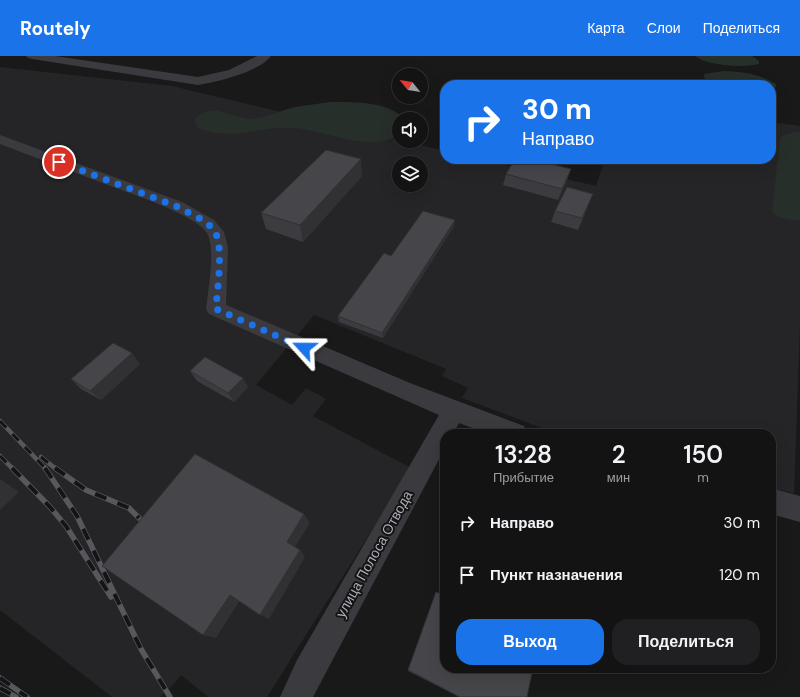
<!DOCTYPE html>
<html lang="ru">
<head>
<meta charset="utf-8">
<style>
	:root { --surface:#131314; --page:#202022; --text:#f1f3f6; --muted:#9d9ea0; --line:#323234; --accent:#1a73e8 }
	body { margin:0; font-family:"DM Sans",sans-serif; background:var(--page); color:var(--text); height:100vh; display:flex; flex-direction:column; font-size:15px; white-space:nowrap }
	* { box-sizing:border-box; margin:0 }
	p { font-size:13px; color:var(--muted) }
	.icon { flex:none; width:22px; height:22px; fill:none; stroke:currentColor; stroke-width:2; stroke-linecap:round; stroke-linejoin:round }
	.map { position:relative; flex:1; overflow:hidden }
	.details { position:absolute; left:440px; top:373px; width:336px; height:244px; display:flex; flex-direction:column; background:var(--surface); border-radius:16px; box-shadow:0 4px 16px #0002,0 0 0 1px var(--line) }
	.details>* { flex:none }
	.guide { position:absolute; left:440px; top:24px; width:336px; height:84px; border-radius:16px; box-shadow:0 4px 16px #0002,0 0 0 1px var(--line); background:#1a73e8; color:#fff; overflow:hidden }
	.needle { width:26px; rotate:300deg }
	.fabs { position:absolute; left:392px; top:12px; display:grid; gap:8px }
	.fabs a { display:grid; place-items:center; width:36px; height:36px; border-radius:50%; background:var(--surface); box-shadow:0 4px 16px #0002,0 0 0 1px var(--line); font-size:20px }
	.pin { position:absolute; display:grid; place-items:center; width:34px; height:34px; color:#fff; margin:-17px; border:2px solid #fff; border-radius:50%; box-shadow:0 1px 4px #0007 }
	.me { position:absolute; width:44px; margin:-22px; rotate:294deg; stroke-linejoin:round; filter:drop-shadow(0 0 3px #0008) }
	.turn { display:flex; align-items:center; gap:14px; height:84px; padding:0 16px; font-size:18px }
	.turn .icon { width:52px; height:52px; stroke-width:2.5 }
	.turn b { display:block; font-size:28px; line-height:34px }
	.eta { display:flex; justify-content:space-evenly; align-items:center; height:68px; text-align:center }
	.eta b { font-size:24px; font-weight:600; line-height:28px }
	.action { display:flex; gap:8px; margin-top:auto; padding:8px 16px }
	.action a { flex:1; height:46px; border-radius:16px; background:var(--accent); color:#fff; font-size:16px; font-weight:600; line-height:46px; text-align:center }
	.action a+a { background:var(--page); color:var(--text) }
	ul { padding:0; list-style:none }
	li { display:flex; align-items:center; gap:12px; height:52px; padding:0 16px }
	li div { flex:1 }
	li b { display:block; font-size:15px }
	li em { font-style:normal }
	header { display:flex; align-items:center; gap:24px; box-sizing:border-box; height:56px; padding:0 20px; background:var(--accent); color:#fff }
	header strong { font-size:19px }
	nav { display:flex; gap:22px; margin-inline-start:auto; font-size:14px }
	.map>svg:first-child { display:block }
	.built { fill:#252527; fill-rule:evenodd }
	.green { fill:#272f2a }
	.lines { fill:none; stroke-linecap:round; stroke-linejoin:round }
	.minor { fill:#3b3a3f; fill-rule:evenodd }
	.rail-far1-casing { stroke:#57575e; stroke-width:4.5 }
	.rail-casing { stroke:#57575e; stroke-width:5.5 }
	.rail-far1 { stroke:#141415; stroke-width:3; stroke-dasharray:9; stroke-linecap:butt }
	.rail { stroke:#141415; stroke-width:4; stroke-dasharray:12; stroke-linecap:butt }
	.wall { fill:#3c3c40 }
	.shaded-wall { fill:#313134 }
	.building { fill:#46464a; stroke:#313134 }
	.route { stroke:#1a73e8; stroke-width:7; stroke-dasharray:0 12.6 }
	.labels { text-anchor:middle; stroke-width:4; stroke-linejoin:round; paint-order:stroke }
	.near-street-label { font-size:14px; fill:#adadb8; stroke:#141415 }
</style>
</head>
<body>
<header>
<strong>Routely</strong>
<nav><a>Карта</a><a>Слои</a><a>Поделиться</a></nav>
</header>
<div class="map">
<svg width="800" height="641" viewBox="0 0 800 641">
	<rect width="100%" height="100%" fill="#19191a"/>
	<path class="built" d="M 0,11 L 172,30 L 445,95 L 445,103 L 479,103 L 596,130 L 605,103 L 771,103 L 771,66 L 800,70 L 800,269 L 794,437 L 771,432 L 771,378 L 558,378 L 462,342 L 468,332 L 442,320 L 446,313 L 314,259 L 256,329 L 292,349 L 306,332 L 326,343 L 313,360 L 411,412 L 267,641 L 208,641 L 181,619 L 172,630 L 160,641 L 112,641 L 0,554 ZM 399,107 L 421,107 L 421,129 L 399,129 Z"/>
	<g class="green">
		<path d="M 695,0 L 752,0 L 759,5 L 759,8 C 742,12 709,10 695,0 Z"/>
		<path d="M 724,15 C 744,16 760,18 776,28 L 776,31 L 771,35 L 771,29 L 717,29 L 705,24 L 704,18 Z"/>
		<path d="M 331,46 C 352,46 389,45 404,63 L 399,63 L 399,78 C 371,99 324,73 292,72 C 258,70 233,86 198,72 L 194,64 C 212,44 229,62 249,63 C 262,63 277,56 291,52 C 304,49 318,48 331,46 Z"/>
		<path d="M 795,76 L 800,76 L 800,164 L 798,165 L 778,161 L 772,155 L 780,83 L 783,79 Z"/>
	</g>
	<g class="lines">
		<g class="minor">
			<path d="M 26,0 L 55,0 L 198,21 L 229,14 L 257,0 L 271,0 C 259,16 217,26 198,29 L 32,3 L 28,2 Z"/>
			<path d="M 0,79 L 182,146 L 214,164 L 224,176 L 228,192 L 226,249 L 410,327 L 524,370 L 528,378 L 488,378 L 459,367 L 453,378 L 445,378 L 445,392 L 313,641 L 280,641 L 297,604 L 439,359 L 209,258 L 206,253 C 208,235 216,193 207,177 C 196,158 120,134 97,125 C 65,113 32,100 0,88 Z"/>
			<path d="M 771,432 L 800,440 L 800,466 L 771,458 Z"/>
		</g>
		<g class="rail-far1-casing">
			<g id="rail-far1">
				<path d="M 0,365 L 46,413"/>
				<path d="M 0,400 L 13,413"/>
				<path d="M 41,401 L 56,413"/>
			</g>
		</g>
		<g class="rail-casing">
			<g id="rail">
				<path d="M 12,412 L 50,451 L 66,470 L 111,541"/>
				<path d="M 45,412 L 77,460 L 141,593 L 170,641"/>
				<path d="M 55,412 L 86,434 L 129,452 L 139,462"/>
				<path d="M 0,622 L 27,641"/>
				<path d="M 0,632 L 16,641"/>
			</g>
		</g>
		<use href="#rail-far1" class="rail-far1"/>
		<use href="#rail" class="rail"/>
	</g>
	<g class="wall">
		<path d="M 506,118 L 567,125 L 558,144 L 503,129 Z"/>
		<path d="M 362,120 L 303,186 L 266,173 L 261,157 Z"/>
		<path d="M 588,150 L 578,174 L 551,166 L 555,155 Z"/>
		<path d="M 454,170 L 383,282 L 339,266 L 338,260 L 391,200 Z"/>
		<path d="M 140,308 L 101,344 L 81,333 L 71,323 Z"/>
		<path d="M 190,315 L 248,331 L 234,346 L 197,325 Z"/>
		<path d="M 436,536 L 527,641 L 459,641 L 408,615 Z"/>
	</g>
	<g class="shaded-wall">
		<path d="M 361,103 L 362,120 L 303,186 L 300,169 Z"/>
		<path d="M 571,113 L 567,125 L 558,144 L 562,133 Z"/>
		<path d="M 455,164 L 454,170 L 383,282 L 382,277 Z"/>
		<path d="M 132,297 L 140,308 L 101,344 L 90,335 Z"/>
		<path d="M 243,322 L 248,331 L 234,346 L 228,337 Z"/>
		<path d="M 0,423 L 19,436 L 0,454 Z"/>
		<path d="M 304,458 L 310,467 L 293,494 L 287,486 Z"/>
		<path d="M 300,494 L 305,501 L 269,563 L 260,559 Z"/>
		<path d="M 230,539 L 240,544 L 216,582 L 203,579 Z"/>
	</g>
	<g class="building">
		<path d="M 326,94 L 361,103 L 300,169 L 261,157 Z"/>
		<path d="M 515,103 L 530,103 L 571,113 L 562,133 L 506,118 Z"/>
		<path d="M 567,131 L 593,138 L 582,162 L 555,155 Z"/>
		<path d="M 423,155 L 455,164 L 382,277 L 338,260 L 384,197 L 391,200 Z"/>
		<path d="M 113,287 L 132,297 L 90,335 L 71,323 Z"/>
		<path d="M 205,301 L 243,322 L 228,337 L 190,315 Z"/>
		<path d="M 195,398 L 304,458 L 287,486 L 300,494 L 260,559 L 230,539 L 203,579 L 102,510 Z"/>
		<path d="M 436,536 L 445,540 L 445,612 L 533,612 L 527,641 L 460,641 L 408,614 Z"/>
	</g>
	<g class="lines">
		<path class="route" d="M 59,106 L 176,150 C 187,156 209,165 215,176 C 224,192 217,234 216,253 L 304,292"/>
	</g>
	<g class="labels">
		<g class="near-street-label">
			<text transform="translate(374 498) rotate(-61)" y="5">улица Полоса Отвода</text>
		</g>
	</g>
</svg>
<div class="fabs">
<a><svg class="needle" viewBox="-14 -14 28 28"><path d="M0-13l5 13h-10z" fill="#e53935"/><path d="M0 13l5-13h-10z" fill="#9d9ea0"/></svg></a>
<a><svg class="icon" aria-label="sound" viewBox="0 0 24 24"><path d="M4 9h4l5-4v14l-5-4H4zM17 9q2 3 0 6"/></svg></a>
<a><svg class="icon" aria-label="layers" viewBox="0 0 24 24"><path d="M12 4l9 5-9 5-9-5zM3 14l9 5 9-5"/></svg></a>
</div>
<div class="pin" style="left:59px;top:106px;background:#d93025"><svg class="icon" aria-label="arrive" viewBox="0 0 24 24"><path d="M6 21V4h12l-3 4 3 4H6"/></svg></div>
<svg class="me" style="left:304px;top:292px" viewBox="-20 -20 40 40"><path d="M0-17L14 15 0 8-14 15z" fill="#1a73e8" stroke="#fff" stroke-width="4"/></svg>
<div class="guide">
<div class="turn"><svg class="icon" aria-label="right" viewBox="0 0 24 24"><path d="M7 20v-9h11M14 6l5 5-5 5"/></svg><div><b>30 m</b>Направо</div></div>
</div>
<section class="details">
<div class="eta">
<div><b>13:28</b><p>Прибытие</p></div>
<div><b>2</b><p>мин</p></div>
<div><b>150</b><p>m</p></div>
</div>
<ul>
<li><svg class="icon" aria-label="right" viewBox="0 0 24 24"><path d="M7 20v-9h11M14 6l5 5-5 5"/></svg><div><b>Направо</b></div><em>30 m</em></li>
<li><svg class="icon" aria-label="arrive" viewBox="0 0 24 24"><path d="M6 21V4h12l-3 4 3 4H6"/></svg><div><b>Пункт назначения</b></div><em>120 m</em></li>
</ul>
<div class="action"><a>Выход</a><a>Поделиться</a></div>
</section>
</div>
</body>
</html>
